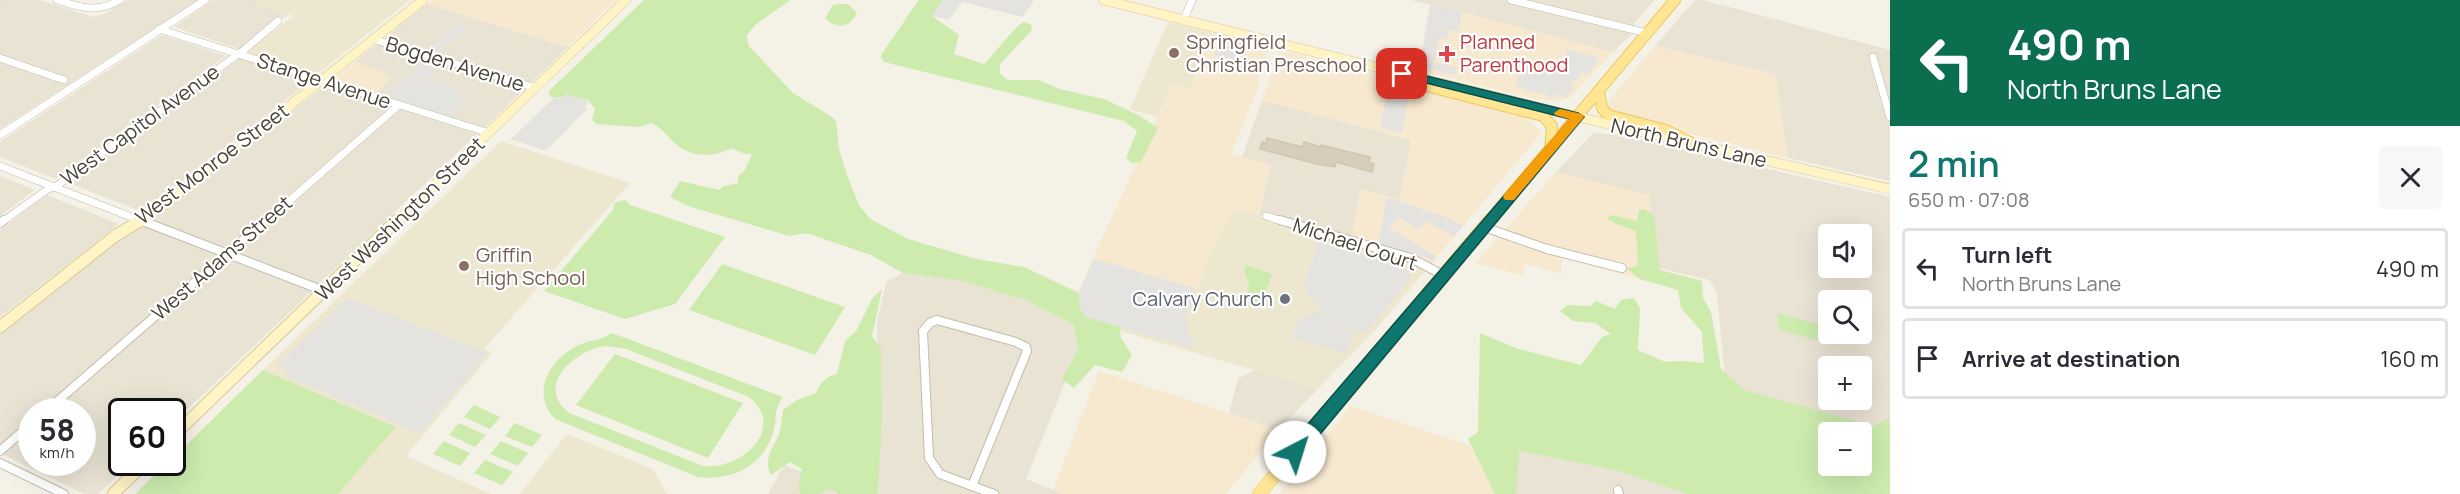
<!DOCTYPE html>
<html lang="en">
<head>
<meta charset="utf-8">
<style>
	:root { --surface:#fff; --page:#f7f7f7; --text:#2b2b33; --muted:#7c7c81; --line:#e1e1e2; --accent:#0f766e }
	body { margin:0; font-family:Manrope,sans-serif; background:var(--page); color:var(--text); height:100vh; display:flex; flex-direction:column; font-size:22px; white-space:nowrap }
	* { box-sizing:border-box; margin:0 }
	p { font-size:20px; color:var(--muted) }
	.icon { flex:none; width:33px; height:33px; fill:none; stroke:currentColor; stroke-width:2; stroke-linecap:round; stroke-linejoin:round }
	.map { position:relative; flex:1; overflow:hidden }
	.panel { display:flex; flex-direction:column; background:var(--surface); width:570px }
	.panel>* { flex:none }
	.top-card { background:#0b6e4f; color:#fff; overflow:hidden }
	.fabs { position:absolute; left:1818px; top:224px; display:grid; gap:12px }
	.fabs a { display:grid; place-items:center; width:54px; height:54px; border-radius:6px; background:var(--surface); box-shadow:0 6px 24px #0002; font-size:30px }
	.speed { position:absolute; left:18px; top:398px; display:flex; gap:12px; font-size:30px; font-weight:700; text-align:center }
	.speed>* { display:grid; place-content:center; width:78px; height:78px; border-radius:50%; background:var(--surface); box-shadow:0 6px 24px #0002; line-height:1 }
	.speed small { font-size:15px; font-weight:400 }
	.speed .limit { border:3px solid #111; border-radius:9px; background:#fff; color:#111 }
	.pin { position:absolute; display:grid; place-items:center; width:51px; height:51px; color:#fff; margin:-26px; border-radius:12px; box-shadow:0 3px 9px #0006 }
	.me { position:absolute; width:66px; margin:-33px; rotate:40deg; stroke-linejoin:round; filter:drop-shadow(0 0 4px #0008) }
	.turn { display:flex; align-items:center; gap:21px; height:126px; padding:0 18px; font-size:27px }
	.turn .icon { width:78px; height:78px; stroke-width:2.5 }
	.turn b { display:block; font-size:42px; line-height:51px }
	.round { display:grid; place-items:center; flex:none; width:63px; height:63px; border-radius:6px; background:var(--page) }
	.overview { display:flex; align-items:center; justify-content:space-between; height:102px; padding:0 18px }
	h1 { font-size:36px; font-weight:600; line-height:45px; color:var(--accent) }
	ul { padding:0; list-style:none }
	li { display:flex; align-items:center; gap:18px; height:81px; margin:0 12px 9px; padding:0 6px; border:3px solid var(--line); border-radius:6px }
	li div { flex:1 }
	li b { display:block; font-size:22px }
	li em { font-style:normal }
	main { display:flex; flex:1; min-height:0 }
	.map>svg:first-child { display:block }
	.residential { fill:#e9e3d4; fill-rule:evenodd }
	.commercial { fill:#f7e9d0 }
	.education { fill:#eee7d0 }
	.green { fill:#ccebad; fill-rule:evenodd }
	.parking { fill:#e5e3df }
	.building { fill:#d7cdbb; stroke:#d2c6ae; stroke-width:1.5 }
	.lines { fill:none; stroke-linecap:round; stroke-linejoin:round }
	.street-far1-casing { stroke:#c3bcab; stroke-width:8 }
	.street-casing { stroke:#c3bcab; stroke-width:10 }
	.secondary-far1-casing { stroke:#d7c894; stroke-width:10 }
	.secondary-casing { stroke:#d7c894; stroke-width:13 }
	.primary-far1-casing { stroke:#ebc75e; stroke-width:12 }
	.primary-casing { stroke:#ebc75e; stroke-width:14 }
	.street-far1 { stroke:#fff; stroke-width:7 }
	.street { stroke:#fff; stroke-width:8 }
	.secondary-far1 { stroke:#fff4c6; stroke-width:9 }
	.secondary { stroke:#fff4c6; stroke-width:11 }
	.primary-far1 { stroke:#ffe695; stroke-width:10 }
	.primary { stroke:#ffe695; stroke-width:13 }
	.route { fill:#0f766e; stroke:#0a4d48; stroke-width:1.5 }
	.slow { fill:#f59e0b }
	.education-dot { fill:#8d6e63; stroke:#fff; stroke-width:2 }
	.health-dot { fill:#e0444e; stroke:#fff; stroke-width:2 }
	.worship-dot { fill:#6b7280; stroke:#fff; stroke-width:2 }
	.labels { text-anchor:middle; stroke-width:4.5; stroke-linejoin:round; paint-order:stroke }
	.education-label { font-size:20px; fill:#785e54; stroke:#fff; text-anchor:start }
	.health-label { font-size:20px; fill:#be3a42; stroke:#fff; text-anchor:start }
	.street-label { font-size:20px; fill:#484135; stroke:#fff }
	.worship-label { font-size:20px; fill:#5b616d; stroke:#fff; text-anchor:end }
</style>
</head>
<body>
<main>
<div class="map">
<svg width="1890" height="494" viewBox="0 0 1890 494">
	<rect width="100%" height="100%" fill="#f4f1e7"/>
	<g class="residential">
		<path d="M 2,0 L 40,0 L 93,17 L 105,14 L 127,0 L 198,0 L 0,129 L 0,1 Z"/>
		<path d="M 213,0 L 259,0 L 254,4 L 289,14 L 240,49 L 174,27 Z"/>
		<path d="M 1411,0 L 1654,0 L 1632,26 L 1631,35 L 1613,52 Z"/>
		<path d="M 1695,0 L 1703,0 L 1890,50 L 1890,181 L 1788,158 L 1775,74 L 1655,46 Z"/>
		<path d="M 427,4 L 568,47 L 484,128 L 374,94 L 390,80 L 383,72 L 355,62 Z"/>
		<path d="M 162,35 L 226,56 L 56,179 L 0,157 L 0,142 Z"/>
		<path d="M 241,58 L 311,80 L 143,212 L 69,183 Z"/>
		<path d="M 325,85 L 477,134 L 173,423 L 172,411 L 122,411 L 122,462 L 131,462 L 98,494 L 84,494 L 0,453 L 0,334 L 126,235 L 176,202 ZM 32,411 L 82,411 L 82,462 L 32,462 Z"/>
		<path d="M 1262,100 L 1411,140 L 1400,199 L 1351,241 L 1259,216 L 1271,165 L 1242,157 Z"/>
		<path d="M 1593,133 L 1619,135 L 1890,197 L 1890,428 L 1880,431 L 1726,388 L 1717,294 L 1710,280 L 1654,267 L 1649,196 L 1556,172 ZM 1828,234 L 1862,234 L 1862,267 L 1828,267 ZM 1828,300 L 1862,300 L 1862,333 L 1828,333 ZM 1828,366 L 1862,366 L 1862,399 L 1828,399 Z"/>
		<path d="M 0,176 L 35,190 L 0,216 Z"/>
		<path d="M 47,195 L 119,224 L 0,317 L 0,230 Z"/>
		<path d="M 903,273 L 959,280 L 1028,301 L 1074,325 L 1078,350 L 1026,479 L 1064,494 L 879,494 L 877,321 L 887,281 Z"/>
		<path d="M 1254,370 L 1318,389 L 1278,430 L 1229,413 L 1238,379 Z"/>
		<path d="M 1519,451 L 1615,470 L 1688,494 L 1514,494 Z"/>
		<path d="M 784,465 L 862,494 L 768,494 Z"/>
	</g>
	<g class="commercial">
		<path d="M 432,0 L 616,0 L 568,47 L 427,4 Z"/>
		<path d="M 1430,4 L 1462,12 L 1613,52 L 1570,98 L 1559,101 L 1536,99 L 1418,70 Z"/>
		<path d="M 1213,33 L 1270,47 L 1259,75 L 1259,86 L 1231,154 L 1271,165 L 1259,216 L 1234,211 L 1208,258 L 1197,289 L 1093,258 L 1158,117 L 1171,84 L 1190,88 Z"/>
		<path d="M 1655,46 L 1775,74 L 1788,158 L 1615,115 L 1607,107 L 1610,99 Z"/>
		<path d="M 1280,50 L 1520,113 L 1542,132 L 1432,263 L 1351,241 L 1360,189 L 1400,199 L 1411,140 L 1262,100 Z"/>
		<path d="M 355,62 L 383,72 L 390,80 L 374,94 L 332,80 Z"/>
		<path d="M 1556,172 L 1649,195 L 1655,283 L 1562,258 L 1561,274 L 1524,264 L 1524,276 L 1475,263 Z"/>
		<path d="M 1099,371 L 1229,413 L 1278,430 L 1226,494 L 1064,494 L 1053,490 Z"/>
		<path d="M 1351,406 L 1472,446 L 1495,494 L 1279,494 Z"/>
	</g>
	<g class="education">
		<path d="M 259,0 L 410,0 L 316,75 L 245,52 L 294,16 L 254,4 Z"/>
		<path d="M 1168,22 L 1213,33 L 1190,88 L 1171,84 L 1158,117 L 1130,109 Z"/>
		<path d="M 501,141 L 630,183 L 484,349 L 492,353 L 406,456 L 491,494 L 338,494 L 396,427 L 263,370 Z"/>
		<path d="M 1234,210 L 1259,216 L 1432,263 L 1377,328 L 1318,389 L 1124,332 L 1087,320 L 1079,311 L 1077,296 L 1093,258 L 1197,289 L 1208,258 Z"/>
		<path d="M 567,434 L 653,469 L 667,494 L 520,494 Z"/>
	</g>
	<g class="green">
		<path d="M 644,0 L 790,0 L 755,25 L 747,35 L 748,45 L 793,93 L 832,117 L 836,121 L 839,149 L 847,175 L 859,205 L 870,219 L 908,239 L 976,259 L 1024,267 L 1079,293 L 1080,309 L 1086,317 L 1120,327 L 1121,338 L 1132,355 L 1122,372 L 1095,365 L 1074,388 L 1062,379 L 1078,350 L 1074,325 L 1028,301 L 959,280 L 903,273 L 871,255 L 806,233 L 789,236 L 688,206 L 670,197 L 680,181 L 719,190 L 724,186 L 738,183 L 738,176 L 745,170 L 752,154 L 745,154 L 731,148 C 715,157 693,158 677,145 C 667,137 665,130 652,123 L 639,127 L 597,124 L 592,120 L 595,109 L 588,100 L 551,97 L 549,95 L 549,91 Z"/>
		<path d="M 919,0 L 943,0 L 932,16 L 959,35 L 954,54 L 984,64 C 995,54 1013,27 1024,22 L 1032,25 L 1031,31 L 1000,64 L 1000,74 L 1008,80 L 1039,80 L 1059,89 L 1104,99 L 1140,116 L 1158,128 L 1141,162 L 1132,163 L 1126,158 L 1137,131 L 1124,121 L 884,62 L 881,57 L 883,52 Z"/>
		<path d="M 840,4 L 848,4 L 857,13 C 848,29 837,29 825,18 L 833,5 Z"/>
		<path d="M 625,200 L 630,205 L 725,237 L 675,304 L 625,319 L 544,291 L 613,210 L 614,203 Z"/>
		<path d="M 1644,209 L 1654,216 L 1660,270 L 1702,281 L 1703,298 L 1711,312 L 1721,369 L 1744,390 L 1873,426 L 1890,418 L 1890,494 L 1688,494 L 1615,470 L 1519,451 L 1516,494 L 1495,494 L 1468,439 L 1478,432 L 1480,333 L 1518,349 L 1581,365 L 1602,337 L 1611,334 L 1595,323 L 1573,321 L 1560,311 L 1567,305 L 1590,306 L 1596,301 L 1615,309 L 1621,300 L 1634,298 L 1640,308 L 1638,350 L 1665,362 L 1684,361 L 1704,363 L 1702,332 L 1681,308 L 1678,290 L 1640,279 L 1627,269 L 1638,265 L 1636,231 L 1616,224 L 1607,218 L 1611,215 L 1637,221 L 1639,210 ZM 1828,432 L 1862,432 L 1862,465 L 1828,465 Z"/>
		<path d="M 722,264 L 845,307 L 815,355 L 689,310 Z"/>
		<path d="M 1246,265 L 1272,274 L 1261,307 L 1245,302 L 1249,285 L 1244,270 Z"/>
		<path d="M 882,289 L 872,336 L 881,349 L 882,416 L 878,494 L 840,494 L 831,489 L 818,494 L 801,494 L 798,488 L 802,469 L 790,462 L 771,475 C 763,458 773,449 779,434 C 781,427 782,418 783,410 L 797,400 L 816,393 C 820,383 826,376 837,374 L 845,341 L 856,331 L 872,299 Z"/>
		<path d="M 1777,313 L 1828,327 L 1834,345 L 1779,330 Z"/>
		<path d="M 612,333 L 783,397 C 771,416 779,415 773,433 C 763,466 731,481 698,477 L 555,419 C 530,393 550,359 577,346 C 588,340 603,340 612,333 ZM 606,346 L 626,349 L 749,397 C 788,429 740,471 703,466 L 569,413 C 534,385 575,350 606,346 Z"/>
		<path d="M 615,354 L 743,403 L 708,458 L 576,405 Z"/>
		<path d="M 263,370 L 396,427 L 338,494 L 135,494 L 168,462 L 172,462 L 173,458 Z"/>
		<path d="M 474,405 L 500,417 L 490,429 L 464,417 Z"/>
		<path d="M 459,423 L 486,435 L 475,447 L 449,435 Z"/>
		<path d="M 515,423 L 542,435 L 532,447 L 505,436 Z"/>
		<path d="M 444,441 L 470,453 L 460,466 L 433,454 Z"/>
		<path d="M 501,441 L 528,453 L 518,466 L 490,454 Z"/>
		<path d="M 485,460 L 513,472 L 502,485 L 474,473 Z"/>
	</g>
	<g class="parking">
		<path d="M 943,0 L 1034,0 L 1023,17 L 962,2 L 949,20 L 932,16 Z"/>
		<path d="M 1430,5 L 1462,12 L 1459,32 L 1449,30 L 1447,40 L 1439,38 L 1434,65 L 1437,63 L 1456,67 L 1455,75 L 1426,68 L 1427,62 L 1421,60 Z"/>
		<path d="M 458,25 L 468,29 L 433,55 L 423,52 Z"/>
		<path d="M 1221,38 L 1248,45 L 1241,61 L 1214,55 Z"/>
		<path d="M 1567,49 L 1599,58 L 1588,74 L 1580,72 L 1580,76 L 1570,85 L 1574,87 L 1566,98 L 1555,94 L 1553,97 L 1516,87 L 1519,58 L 1564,70 Z"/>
		<path d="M 428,59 L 443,64 L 426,80 L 458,90 L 455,94 L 465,99 L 450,115 L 386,95 Z"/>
		<path d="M 1389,82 L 1410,87 L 1402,133 L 1380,127 Z"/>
		<path d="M 566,94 L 589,101 L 584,107 L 588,108 L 546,151 L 511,139 L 555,97 L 561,99 Z"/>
		<path d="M 1387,197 L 1451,219 L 1463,226 L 1454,237 L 1426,221 L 1419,229 L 1399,218 L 1389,228 L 1436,256 L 1433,262 L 1427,258 L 1378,245 Z"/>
		<path d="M 1318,242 L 1383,259 L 1406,269 L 1411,278 L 1365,333 L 1336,323 L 1336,325 L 1354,332 L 1346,353 L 1292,338 L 1299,319 L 1320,311 L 1326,317 L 1304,287 Z"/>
		<path d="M 1095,259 L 1196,289 L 1185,319 L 1193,343 L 1192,348 L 1086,317 L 1080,309 L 1079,293 Z"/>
		<path d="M 347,298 L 488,353 L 419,433 L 284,375 L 288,370 L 278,365 Z"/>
	</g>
	<path class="building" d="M 1267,138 L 1302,147 L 1304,142 L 1321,147 L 1321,145 L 1370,157 L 1369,162 L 1374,164 L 1372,172 L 1336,162 L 1335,167 L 1317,164 L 1260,149 L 1262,142 L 1266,143 Z"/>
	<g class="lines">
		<g class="street-far1-casing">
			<g id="street-far1">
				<path d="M 57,0 C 81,8 97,13 120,0"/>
				<path d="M 1511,0 L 1647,33"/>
				<path d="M 1184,19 L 1192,0"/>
				<path d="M 159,29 L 489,133"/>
				<path d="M 373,39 L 536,88"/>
				<path d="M 1873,57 L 1890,117"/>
				<path d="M 0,58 L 64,80"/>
				<path d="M 0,135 L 205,0"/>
				<path d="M 0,166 L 144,222"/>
				<path d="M 1266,216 L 1285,222"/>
				<path d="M 2,222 L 48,189 L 55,187 L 244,50 L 278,21"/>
				<path d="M 265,222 L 399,105"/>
			</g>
		</g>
		<g class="street-casing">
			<g id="street">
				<path d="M 140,220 L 324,291"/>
				<path d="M 1280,220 L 1411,258 L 1443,275"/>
				<path d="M 0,223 L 4,220"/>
				<path d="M 1484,227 L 1547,249 L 1622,268"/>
				<path d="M 937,320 L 1016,342 L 1026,347 L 1027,351 L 972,486 L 940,474 L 929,458 L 923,331 L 930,323 Z"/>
				<path d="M 46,411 L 266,220"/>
				<path d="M 0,451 L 32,423"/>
				<path d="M 0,463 L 64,494"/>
				<path d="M 972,486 L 994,494"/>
				<path d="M 1618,490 L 1619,494"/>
			</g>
		</g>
		<g class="secondary-far1-casing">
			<g id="secondary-far1">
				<path d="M 1103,0 L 1578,117 L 1890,189"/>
				<path d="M 138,222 L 160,208 L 423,0"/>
				<path d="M 396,222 L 626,0"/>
			</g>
		</g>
		<g class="secondary-casing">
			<g id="secondary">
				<path d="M 0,327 L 115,236 L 141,220"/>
				<path d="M 172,437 L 397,220"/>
				<path d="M 113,494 L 146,462"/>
			</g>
		</g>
		<g class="primary-far1-casing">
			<g id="primary-far1">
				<path d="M 1409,75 L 1426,86 L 1543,116 L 1552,126 L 1550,150"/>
				<path d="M 1599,92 L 1602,108 L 1608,115 L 1666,130 L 1694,144"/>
				<path d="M 1488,222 L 1675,0"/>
			</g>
		</g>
		<g class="primary-casing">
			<path id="primary" d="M 1259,494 L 1490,220"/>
		</g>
		<use href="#street-far1" class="street-far1"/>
		<use href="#street" class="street"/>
		<use href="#secondary-far1" class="secondary-far1"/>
		<use href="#secondary" class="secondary"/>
		<use href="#primary-far1" class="primary-far1"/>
		<use href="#primary" class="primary"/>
	</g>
	<path class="route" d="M 1402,70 L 1578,113 L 1584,117 L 1301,457 L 1295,459 L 1289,457 L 1287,452 L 1289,446 L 1570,119 L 1398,76 L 1398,71 Z"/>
	<path class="slow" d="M 1560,109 L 1582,114 L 1584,117 L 1514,200 L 1505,200 L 1503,197 L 1505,193 L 1569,119 L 1555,115 L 1554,113 Z"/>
	<g class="education-dot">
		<circle cx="1174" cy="53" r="6"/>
		<circle cx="464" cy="266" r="6"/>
	</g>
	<path class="health-dot" d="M1444 45h6v6h6v6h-6v6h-6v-6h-6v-6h6z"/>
	<circle class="worship-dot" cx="1285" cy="299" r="6"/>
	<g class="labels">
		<g class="education-label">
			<text x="1186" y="49">Springfield<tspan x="1186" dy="23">Christian Preschool</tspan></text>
			<text x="476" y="262">Griffin<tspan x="476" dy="23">High School</tspan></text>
		</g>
		<g class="health-label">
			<text x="1460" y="49">Planned<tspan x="1460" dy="23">Parenthood</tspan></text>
		</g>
		<g class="street-label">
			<text transform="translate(455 64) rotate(17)" y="7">Bogden Avenue</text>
			<text transform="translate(324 81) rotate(18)" y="7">Stange Avenue</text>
			<text transform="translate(140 125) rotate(-36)" y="7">West Capitol Avenue</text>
			<text transform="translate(1689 143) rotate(13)" y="7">North Bruns Lane</text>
			<text transform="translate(212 164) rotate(-37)" y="7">West Monroe Street</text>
			<text transform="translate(400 219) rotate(-44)" y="7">West Washington Street</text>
			<text transform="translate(1355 244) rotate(18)" y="7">Michael Court</text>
			<text transform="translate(222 258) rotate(-41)" y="7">West Adams Street</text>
		</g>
		<g class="worship-label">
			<text x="1273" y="306">Calvary Church</text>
		</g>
	</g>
</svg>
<div class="fabs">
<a><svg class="icon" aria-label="sound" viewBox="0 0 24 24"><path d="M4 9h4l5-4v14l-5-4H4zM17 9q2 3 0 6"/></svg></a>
<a><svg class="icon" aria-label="search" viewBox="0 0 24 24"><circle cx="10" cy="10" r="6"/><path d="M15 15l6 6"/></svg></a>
<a>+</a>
<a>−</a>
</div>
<div class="speed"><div>58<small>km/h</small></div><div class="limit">60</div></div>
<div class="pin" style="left:1402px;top:74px;background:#d93025"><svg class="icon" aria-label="arrive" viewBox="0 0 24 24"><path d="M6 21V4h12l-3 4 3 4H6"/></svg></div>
<svg class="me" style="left:1295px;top:452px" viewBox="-20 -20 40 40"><circle r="19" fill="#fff"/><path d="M0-13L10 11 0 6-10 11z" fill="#0f766e"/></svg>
</div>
<section class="panel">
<div class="top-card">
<div class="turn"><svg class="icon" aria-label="left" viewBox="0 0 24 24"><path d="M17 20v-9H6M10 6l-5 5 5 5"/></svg><div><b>490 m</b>North Bruns Lane</div></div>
</div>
<div class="overview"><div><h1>2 min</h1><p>650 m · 07:08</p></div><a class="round"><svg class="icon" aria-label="close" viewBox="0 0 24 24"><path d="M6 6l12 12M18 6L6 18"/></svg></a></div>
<ul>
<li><svg class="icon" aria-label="left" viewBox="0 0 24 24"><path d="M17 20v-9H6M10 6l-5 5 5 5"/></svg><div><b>Turn left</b><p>North Bruns Lane</p></div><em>490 m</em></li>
<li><svg class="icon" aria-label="arrive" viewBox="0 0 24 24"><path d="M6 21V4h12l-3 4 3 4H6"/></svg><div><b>Arrive at destination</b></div><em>160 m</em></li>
</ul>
</section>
</main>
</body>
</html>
